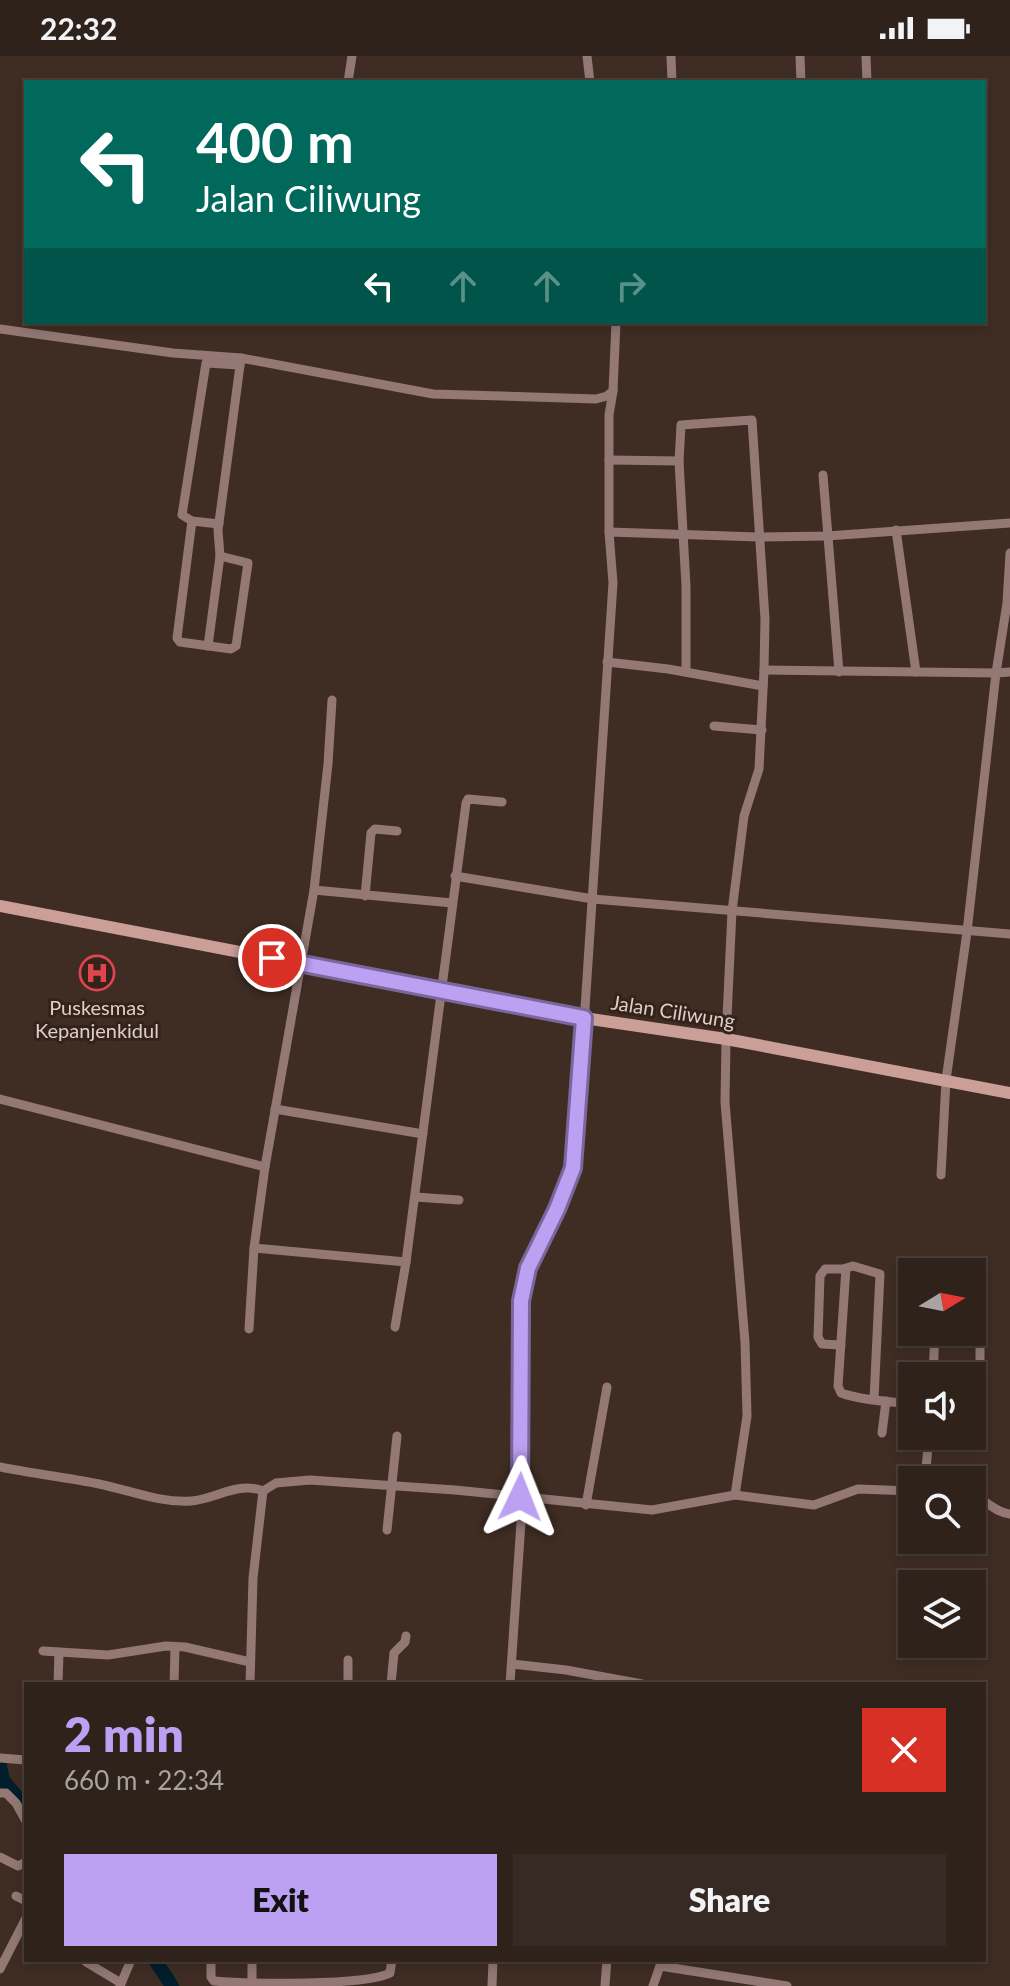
<!DOCTYPE html>
<html lang="en">
<head>
<meta charset="utf-8">
<style>
	:root { --surface:#2f221b; --page:#372a24; --text:#f1f3f6; --muted:#a7a4a3; --line:#4a3f3a; --accent:#bca0f2 }
	body { margin:0; font-family:Lato,sans-serif; background:var(--page); color:var(--text); height:100vh; display:flex; flex-direction:column; font-size:30px; white-space:nowrap }
	* { box-sizing:border-box; margin:0 }
	p { font-size:26px; color:var(--muted) }
	.icon { flex:none; width:44px; height:44px; fill:none; stroke:currentColor; stroke-width:2; stroke-linecap:round; stroke-linejoin:round }
	.map { position:relative; flex:1; overflow:hidden }
	.drawer { position:absolute; left:24px; top:1626px; width:962px; height:280px; display:flex; flex-direction:column; background:var(--surface); border-radius:0px; box-shadow:0 4px 12px #0003,0 0 0 2px var(--line) }
	.drawer>* { flex:none }
	.top-card { position:absolute; left:24px; top:24px; width:962px; height:244px; border-radius:0px; box-shadow:0 4px 12px #0003,0 0 0 2px var(--line); background:#00695c; color:#fff; overflow:hidden }
	.needle { width:52px; rotate:80deg }
	.buttons { position:absolute; left:898px; top:1202px; display:grid; gap:16px }
	.buttons a { display:grid; place-items:center; width:88px; height:88px; border-radius:0px; background:var(--surface); box-shadow:0 4px 12px #0003,0 0 0 2px var(--line); font-size:40px }
	.pin { position:absolute; display:grid; place-items:center; width:68px; height:68px; color:#fff; margin:-34px; border:4px solid #fff; border-radius:50%; box-shadow:0 2px 8px #0007 }
	.me { position:absolute; width:88px; margin:-44px; rotate:2deg; stroke-linejoin:round; filter:drop-shadow(0 0 6px #0008) }
	.turn { display:flex; align-items:center; gap:28px; height:168px; padding:0 40px; font-size:36px }
	.turn .icon { width:104px; height:104px; stroke-width:2.5 }
	.turn b { display:block; font-size:56px; line-height:68px }
	.lanes { display:flex; align-items:center; height:76px; padding:0 40px; background:#0003; justify-content:center; gap:40px; direction:ltr }
	.lanes .off { opacity:.35 }
	.round { display:grid; place-items:center; flex:none; width:84px; height:84px; border-radius:0px; background:var(--page) }
	.summary { display:flex; align-items:center; justify-content:space-between; height:136px; padding:0 40px }
	h1 { font-size:48px; font-weight:800; line-height:60px; color:var(--accent) }
	.action { display:flex; gap:16px; margin-top:auto; padding:16px 40px }
	.action a { flex:1; height:92px; border-radius:0px; background:var(--accent); color:#111; font-size:32px; font-weight:800; line-height:92px; text-align:center }
	.action a+a { background:var(--page); color:var(--text) }
	.status { display:flex; justify-content:space-between; align-items:center; height:56px; padding:0 40px; background:var(--surface); direction:ltr }
	.status svg { height:22px; fill:currentColor }
	.map>svg:first-child { display:block }
	.lines { fill:none; stroke-linecap:round; stroke-linejoin:round }
	.river { stroke:#001e2c; stroke-width:14 }
	.minor { stroke:#937874; stroke-width:9 }
	.secondary { stroke:#cb9e98; stroke-width:12 }
	.route-casing { stroke:#7a689d; stroke-width:20 }
	.route { stroke:#bca0f2; stroke-width:14 }
	.labels { text-anchor:middle; stroke-width:6; stroke-linejoin:round; paint-order:stroke }
	.poi-label { font-size:20px; fill:#dbcfc9; stroke:#35231a }
	.street-label { font-size:20px; fill:#dbcfc9; stroke:#35231a }
</style>
</head>
<body>
<div class="status"><b>22:32</b><svg viewBox="0 0 49 12"><path d="M0 12V9h3v3zM5 12V6h3v6zM10 12V3h3v9zM15 12V0h3v12zM26 1h20v11H26zM47 4h2v5h-2z"/></svg></div>
<div class="map">
<svg width="1010" height="1930" viewBox="0 0 1010 1930">
	<rect width="100%" height="100%" fill="#3f2d24"/>
	<g class="lines">
		<g class="river">
			<path d="M 0,1710 L 3,1724 L 26,1752"/>
			<path d="M 155,1904 L 172,1930"/>
		</g>
		<g class="minor">
			<path d="M 587,0 L 590,26"/>
			<path d="M 671,0 L 672,26"/>
			<path d="M 800,0 L 801,26"/>
			<path d="M 866,0 L 867,26"/>
			<path d="M 348,26 L 352,0"/>
			<path d="M 0,273 L 173,297 L 241,302 L 433,338 L 596,343 L 607,340 L 613,335"/>
			<path d="M 609,404 L 679,405 L 686,530 L 686,616"/>
			<path d="M 823,419 L 839,616"/>
			<path d="M 192,465 L 177,582 L 180,586 L 231,593 L 236,590 L 248,507 L 220,500"/>
			<path d="M 219,468 L 192,465 L 182,459 L 206,307 L 240,309"/>
			<path d="M 896,474 L 916,616"/>
			<path d="M 609,476 L 758,481 L 827,480 L 1010,467"/>
			<path d="M 208,590 L 220,500 L 218,474 L 241,302"/>
			<path d="M 607,606 L 668,613 L 763,630"/>
			<path d="M 764,614 L 996,617 L 1007,547 L 1010,497"/>
			<path d="M 714,670 L 762,674"/>
			<path d="M 455,820 L 593,843 L 1010,878"/>
			<path d="M 314,834 L 452,847"/>
			<path d="M 365,840 L 371,777 L 375,773 L 397,775"/>
			<path d="M 0,1043 L 265,1111"/>
			<path d="M 275,1053 L 423,1078"/>
			<path d="M 941,1119 L 946,1024 L 967,876 L 996,617 L 1010,616"/>
			<path d="M 415,1141 L 459,1144"/>
			<path d="M 254,1192 L 406,1206"/>
			<path d="M 972,1258 L 977,1258 L 980,1265 L 980,1329"/>
			<path d="M 395,1271 L 406,1206 L 466,747 L 468,743 L 502,746"/>
			<path d="M 249,1273 L 254,1192 L 265,1111 L 314,834 L 328,708 L 332,644"/>
			<path d="M 841,1289 L 822,1288 L 818,1281 L 820,1220 L 825,1213 L 846,1213"/>
			<path d="M 933,1320 L 935,1276"/>
			<path d="M 874,1343 L 880,1218 L 853,1210 L 846,1212 L 838,1330 L 841,1337 C 863,1345 889,1345 912,1348"/>
			<path d="M 882,1377 L 886,1345"/>
			<path d="M 0,1411 C 33,1418 66,1421 99,1428 C 129,1434 159,1447 191,1445 C 216,1443 238,1425 263,1435 L 276,1427 L 310,1424 L 455,1434 L 652,1454 L 735,1439 L 747,1360 L 745,1286 L 725,1046 L 726,983 L 732,855 L 744,760 L 759,713 L 764,614 L 765,563 L 752,364 L 681,369 L 679,405"/>
			<path d="M 925,1424 L 929,1380"/>
			<path d="M 735,1439 L 814,1449 L 858,1433 L 912,1435"/>
			<path d="M 972,1440 C 987,1443 993,1456 1010,1458"/>
			<path d="M 586,1449 L 607,1331"/>
			<path d="M 387,1474 L 397,1380"/>
			<path d="M 43,1595 L 108,1599 L 166,1590 L 185,1591 L 250,1606"/>
			<path d="M 512,1608 L 566,1614 L 642,1628"/>
			<path d="M 58,1628 L 59,1596"/>
			<path d="M 174,1628 L 175,1591"/>
			<path d="M 250,1628 L 253,1522 L 263,1435"/>
			<path d="M 348,1628 L 348,1604"/>
			<path d="M 391,1628 L 394,1597 L 405,1586 L 406,1580"/>
			<path d="M 510,1628 L 521,1466 L 521,1245 C 528,1194 564,1154 575,1104 L 613,527 L 609,476 L 609,359 L 613,335 L 616,266"/>
			<path d="M 0,1702 L 26,1704"/>
			<path d="M 0,1737 L 6,1737 L 16,1747 L 26,1765"/>
			<path d="M 0,1801 L 18,1810 L 26,1806"/>
			<path d="M 16,1840 L 26,1845"/>
			<path d="M 211,1904 L 211,1921 L 214,1925 C 249,1928 364,1930 390,1917 L 392,1904"/>
			<path d="M 252,1904 L 252,1927"/>
			<path d="M 86,1906 L 121,1927"/>
			<path d="M 660,1910 L 787,1930"/>
			<path d="M 0,1913 L 26,1862"/>
			<path d="M 605,1929 L 607,1904"/>
			<path d="M 120,1930 L 131,1904"/>
			<path d="M 492,1930 L 493,1904"/>
			<path d="M 653,1930 L 660,1910"/>
		</g>
		<path class="secondary" d="M 0,850 L 584,962 L 726,983 L 1010,1037"/>
	</g>
	<g class="lines">
		<g class="route-casing">
			<path id="route" d="M 272,902 L 584,962 L 573,1112 L 557,1153 L 528,1212 L 521,1245 L 520,1441"/>
		</g>
		<use href="#route" class="route"/>
	</g>
	<defs>
		<g id="hospital-ring" transform="scale(1.8)"><circle r="9.5" fill="#35231a" stroke="#e0444e" stroke-width="1.5"/><path d="M-5-5h3v3.5h4V-5h3V5h-3V1.5h-4V5h-3Z" fill="#e0444e"/></g>
	</defs>
	<g fill-rule="evenodd">
		<use href="#hospital-ring" x="97" y="917"/>
	</g>
	<g class="labels">
		<g class="poi-label">
			<text x="97" y="959">Puskesmas<tspan x="97" dy="23">Kepanjenkidul</tspan></text>
		</g>
		<g class="street-label">
			<text transform="translate(673 956) rotate(9)" y="7">Jalan Ciliwung</text>
		</g>
	</g>
</svg>
<div class="buttons">
<a><svg class="needle" viewBox="-14 -14 28 28"><path d="M0-13l5 13h-10z" fill="#e53935"/><path d="M0 13l5-13h-10z" fill="#a7a4a3"/></svg></a>
<a><svg class="icon" aria-label="sound" viewBox="0 0 24 24"><path d="M4 9h4l5-4v14l-5-4H4zM17 9q2 3 0 6"/></svg></a>
<a><svg class="icon" aria-label="search" viewBox="0 0 24 24"><circle cx="10" cy="10" r="6"/><path d="M15 15l6 6"/></svg></a>
<a><svg class="icon" aria-label="layers" viewBox="0 0 24 24"><path d="M12 4l9 5-9 5-9-5zM3 14l9 5 9-5"/></svg></a>
</div>
<div class="pin" style="left:272px;top:902px;background:#d93025"><svg class="icon" aria-label="arrive" viewBox="0 0 24 24"><path d="M6 21V4h12l-3 4 3 4H6"/></svg></div>
<svg class="me" style="left:520px;top:1441px" viewBox="-20 -20 40 40"><path d="M0-17L14 15 0 8-14 15z" fill="#bca0f2" stroke="#fff" stroke-width="4"/></svg>
<div class="top-card">
<div class="turn"><svg class="icon" aria-label="left" viewBox="0 0 24 24"><path d="M17 20v-9H6M10 6l-5 5 5 5"/></svg><div><b>400 m</b>Jalan Ciliwung</div></div>
<div class="lanes"><svg class="icon" aria-label="left" viewBox="0 0 24 24"><path d="M17 20v-9H6M10 6l-5 5 5 5"/></svg><svg class="icon off" aria-label="ahead" viewBox="0 0 24 24"><path d="M12 20V5M6 11l6-6 6 6"/></svg><svg class="icon off" aria-label="ahead" viewBox="0 0 24 24"><path d="M12 20V5M6 11l6-6 6 6"/></svg><svg class="icon off" aria-label="right" viewBox="0 0 24 24"><path d="M7 20v-9h11M14 6l5 5-5 5"/></svg></div>
</div>
<section class="drawer">
<div class="summary"><div><h1>2 min</h1><p>660 m · 22:34</p></div><a class="round" style="background:#d93025;color:#fff"><svg class="icon" aria-label="close" viewBox="0 0 24 24"><path d="M6 6l12 12M18 6L6 18"/></svg></a></div>
<div class="action"><a>Exit</a><a>Share</a></div>
</section>
</div>
</body>
</html>
